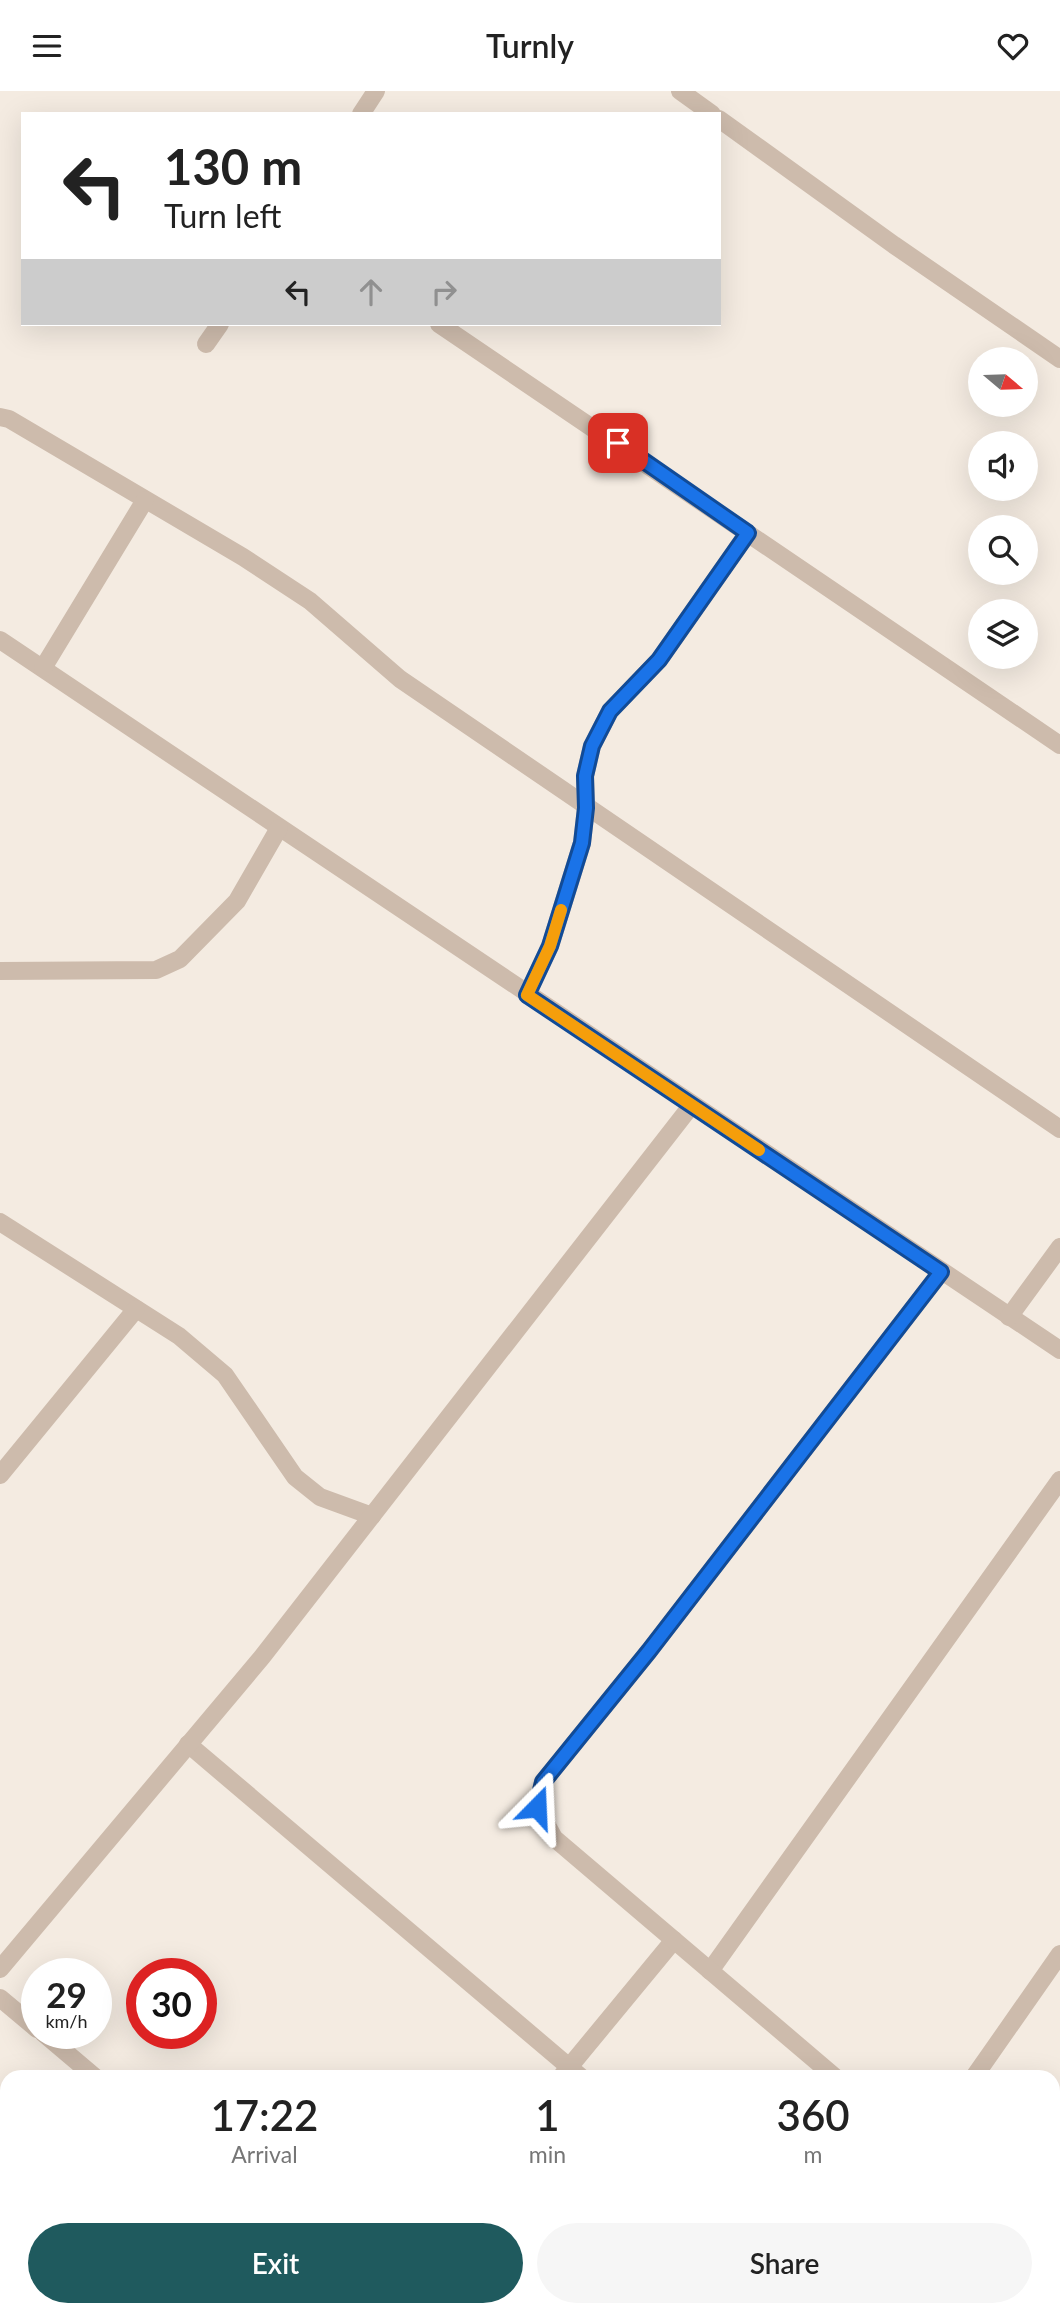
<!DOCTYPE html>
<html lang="en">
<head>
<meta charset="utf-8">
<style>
	:root { --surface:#fff; --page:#f6f6f6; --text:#222; --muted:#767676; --accent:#1f5a5e }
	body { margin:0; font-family:Lato,sans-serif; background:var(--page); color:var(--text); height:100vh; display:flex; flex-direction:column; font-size:26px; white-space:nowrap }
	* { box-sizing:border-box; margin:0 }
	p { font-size:23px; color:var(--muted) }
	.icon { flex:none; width:38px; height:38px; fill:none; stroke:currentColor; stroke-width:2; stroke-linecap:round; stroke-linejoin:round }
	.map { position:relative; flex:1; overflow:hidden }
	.details { position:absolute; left:0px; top:1979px; width:1060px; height:247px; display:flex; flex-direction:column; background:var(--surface); border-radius:21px 21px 0 0; box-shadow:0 7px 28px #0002 }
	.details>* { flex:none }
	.banner { position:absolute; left:21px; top:21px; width:700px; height:214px; border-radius:0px; box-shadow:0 7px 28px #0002; background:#fff; color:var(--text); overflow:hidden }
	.needle { width:46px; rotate:109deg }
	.controls { position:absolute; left:968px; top:256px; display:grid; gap:14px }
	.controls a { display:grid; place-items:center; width:70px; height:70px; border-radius:50%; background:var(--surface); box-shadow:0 7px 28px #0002; font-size:35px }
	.speed { position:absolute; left:21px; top:1867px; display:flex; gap:14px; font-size:35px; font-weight:700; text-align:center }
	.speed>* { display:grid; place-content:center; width:91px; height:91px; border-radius:50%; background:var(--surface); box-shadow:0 7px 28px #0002; line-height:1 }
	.speed small { font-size:18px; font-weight:400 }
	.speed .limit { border:10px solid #d22; background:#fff; color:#111 }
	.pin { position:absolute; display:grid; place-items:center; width:60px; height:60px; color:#fff; margin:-30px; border-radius:14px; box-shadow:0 4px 10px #0006 }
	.me { position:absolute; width:77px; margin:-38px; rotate:21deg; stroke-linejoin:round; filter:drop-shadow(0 0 5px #0008) }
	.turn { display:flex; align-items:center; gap:24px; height:147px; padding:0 28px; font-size:32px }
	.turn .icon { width:91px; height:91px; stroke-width:2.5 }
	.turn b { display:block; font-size:49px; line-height:60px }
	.lanes { display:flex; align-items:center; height:66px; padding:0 28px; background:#0003; justify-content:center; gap:35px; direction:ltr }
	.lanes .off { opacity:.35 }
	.eta { display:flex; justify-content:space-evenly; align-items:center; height:119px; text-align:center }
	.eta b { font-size:42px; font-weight:600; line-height:49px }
	.action { display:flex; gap:14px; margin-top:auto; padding:14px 28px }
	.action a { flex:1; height:80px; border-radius:42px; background:var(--accent); color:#fff; font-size:28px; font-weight:600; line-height:80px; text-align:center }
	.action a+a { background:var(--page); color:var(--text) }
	header { display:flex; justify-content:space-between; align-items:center; height:91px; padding:0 28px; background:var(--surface); font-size:32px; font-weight:600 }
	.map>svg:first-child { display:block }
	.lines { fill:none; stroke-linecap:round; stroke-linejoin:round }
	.street { stroke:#cdbbac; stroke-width:18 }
	.route-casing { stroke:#114b97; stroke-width:18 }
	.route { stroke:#1a73e8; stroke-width:12 }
	.slow { stroke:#f59e0b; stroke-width:12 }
</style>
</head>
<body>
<header><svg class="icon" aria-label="menu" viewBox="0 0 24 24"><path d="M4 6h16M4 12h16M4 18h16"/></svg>Turnly<svg class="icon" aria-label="heart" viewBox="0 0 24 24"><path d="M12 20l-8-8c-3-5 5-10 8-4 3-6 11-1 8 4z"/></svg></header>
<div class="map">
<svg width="1060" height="2225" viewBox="0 0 1060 2225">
	<rect width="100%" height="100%" fill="#f4ebe1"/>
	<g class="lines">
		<g class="street">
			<path d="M 680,0 L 712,23"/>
			<path d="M 361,23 L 376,0"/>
			<path d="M 719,28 L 894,154 L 1060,268"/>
			<path d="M 439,233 L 1060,654"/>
			<path d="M 206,253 L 220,233"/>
			<path d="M 0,326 L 9,328 L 243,466 L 310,510 L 400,588 L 1060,1038"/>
			<path d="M 0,549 L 1060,1259"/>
			<path d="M 43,577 L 145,409"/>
			<path d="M 0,880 L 156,879 L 180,868 L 237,810 L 279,737"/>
			<path d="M 527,904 L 550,855 L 582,752 L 586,717 L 585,685 L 592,655 L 610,620 L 659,569 L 748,442"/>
			<path d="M 0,1131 L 179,1245 L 225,1284 L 295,1386 L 320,1406 L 372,1425"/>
			<path d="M 1009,1226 L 1060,1156"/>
			<path d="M 0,1384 L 136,1218"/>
			<path d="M 188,1653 L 581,1986"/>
			<path d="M 0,1878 L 262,1566 L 691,1015"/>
			<path d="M 710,1880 L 1060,1389"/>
			<path d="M 0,1907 L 37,1938"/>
			<path d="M 43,1942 L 95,1986"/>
			<path d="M 561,1986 L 674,1849"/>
			<path d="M 835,1986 L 554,1747 L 537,1716 L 543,1691 L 649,1560 L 941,1181"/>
			<path d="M 974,1986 L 1060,1863"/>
			<path d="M 1054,2163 L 1060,2169"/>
			<path d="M 371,2219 L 378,2225"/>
			<path d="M 864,2219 L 871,2225"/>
			<path d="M 105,2225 L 110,2219"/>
		</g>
	</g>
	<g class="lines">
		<g class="route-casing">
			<path id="route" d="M 537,1716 L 543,1691 L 649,1560 L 941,1181 L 527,904 L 550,855 L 582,752 L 586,717 L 585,685 L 592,655 L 610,620 L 659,569 L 748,442 L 618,352"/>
		</g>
		<use href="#route" class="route"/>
		<path class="slow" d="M 561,819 L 550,855 L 527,904 L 759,1059"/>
	</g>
</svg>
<div class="controls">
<a><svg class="needle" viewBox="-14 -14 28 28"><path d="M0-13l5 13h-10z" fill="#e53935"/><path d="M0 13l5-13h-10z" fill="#767676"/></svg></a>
<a><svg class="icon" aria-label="sound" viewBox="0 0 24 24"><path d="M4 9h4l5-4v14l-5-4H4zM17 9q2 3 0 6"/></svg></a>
<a><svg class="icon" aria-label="search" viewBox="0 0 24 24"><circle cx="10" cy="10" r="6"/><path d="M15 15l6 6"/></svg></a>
<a><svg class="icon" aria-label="layers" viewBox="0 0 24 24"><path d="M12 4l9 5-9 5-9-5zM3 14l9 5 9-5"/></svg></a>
</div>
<div class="speed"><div>29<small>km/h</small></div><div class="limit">30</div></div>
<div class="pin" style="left:618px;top:352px;background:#d93025"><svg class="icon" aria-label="arrive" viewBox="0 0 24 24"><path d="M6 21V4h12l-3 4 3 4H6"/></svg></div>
<svg class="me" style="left:537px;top:1716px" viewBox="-20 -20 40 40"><path d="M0-17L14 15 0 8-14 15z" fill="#1a73e8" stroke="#fff" stroke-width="4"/></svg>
<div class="banner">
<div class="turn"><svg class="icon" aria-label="left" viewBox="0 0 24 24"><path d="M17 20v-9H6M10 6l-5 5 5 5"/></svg><div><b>130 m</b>Turn left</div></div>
<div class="lanes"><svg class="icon" aria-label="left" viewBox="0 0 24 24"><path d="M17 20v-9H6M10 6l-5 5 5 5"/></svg><svg class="icon off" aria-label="ahead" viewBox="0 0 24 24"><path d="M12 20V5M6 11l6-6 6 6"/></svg><svg class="icon off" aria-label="right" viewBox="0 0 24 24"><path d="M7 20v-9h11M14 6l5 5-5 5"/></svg></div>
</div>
<section class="details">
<div class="eta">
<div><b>17:22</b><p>Arrival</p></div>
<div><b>1</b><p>min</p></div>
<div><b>360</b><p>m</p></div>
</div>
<div class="action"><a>Exit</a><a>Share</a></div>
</section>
</div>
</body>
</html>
